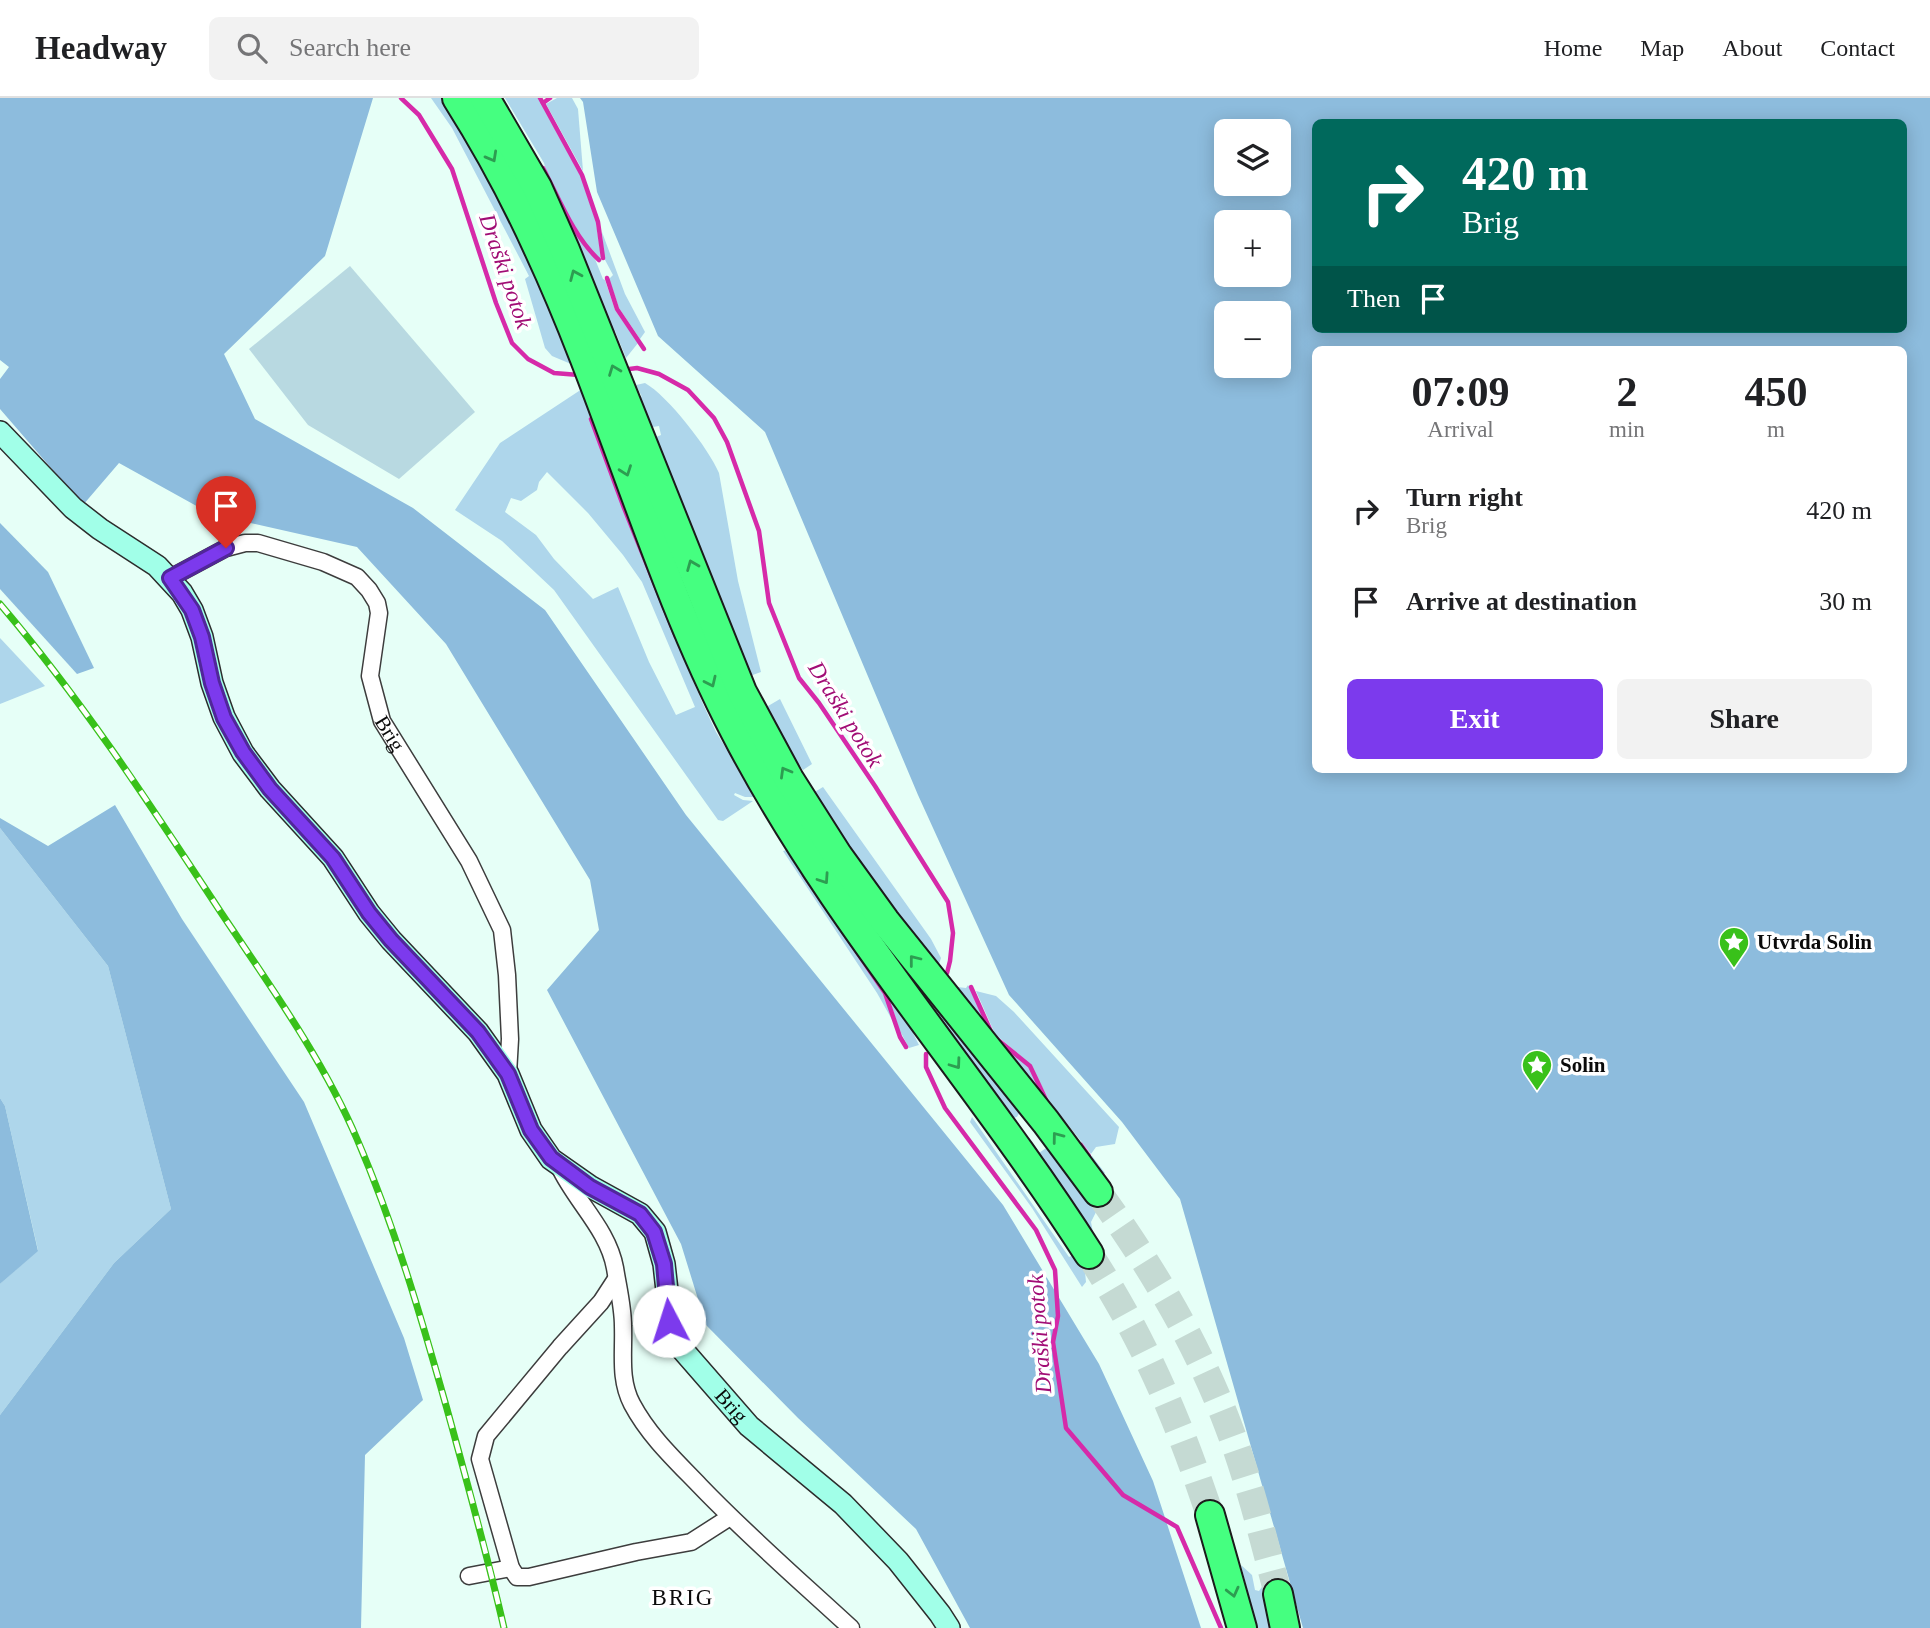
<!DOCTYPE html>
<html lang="en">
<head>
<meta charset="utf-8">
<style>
	:root { --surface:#fff; --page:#f2f2f2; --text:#202124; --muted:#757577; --line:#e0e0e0; --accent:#7c3aed }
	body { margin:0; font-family:Georgia,serif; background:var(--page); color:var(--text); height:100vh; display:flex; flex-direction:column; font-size:26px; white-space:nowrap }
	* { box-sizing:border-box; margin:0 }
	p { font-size:23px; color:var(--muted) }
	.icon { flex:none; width:38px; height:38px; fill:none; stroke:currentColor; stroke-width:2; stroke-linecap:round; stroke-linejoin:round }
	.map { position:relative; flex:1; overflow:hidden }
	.details { position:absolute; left:1312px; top:248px; width:595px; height:427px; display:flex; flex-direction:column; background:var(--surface); border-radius:10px; box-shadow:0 4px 18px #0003 }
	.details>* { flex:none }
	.top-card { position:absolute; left:1312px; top:21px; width:595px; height:214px; border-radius:10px; box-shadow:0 4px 18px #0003; background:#00695c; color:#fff; overflow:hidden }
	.buttons { position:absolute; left:1214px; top:21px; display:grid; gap:14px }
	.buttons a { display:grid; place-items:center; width:77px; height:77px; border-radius:10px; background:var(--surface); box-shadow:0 4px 18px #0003; font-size:35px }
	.pin { position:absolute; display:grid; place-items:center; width:60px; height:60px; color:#fff; margin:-72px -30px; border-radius:50% 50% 50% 0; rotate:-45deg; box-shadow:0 0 7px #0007 }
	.pin .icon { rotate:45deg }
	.me { position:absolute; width:77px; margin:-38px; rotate:355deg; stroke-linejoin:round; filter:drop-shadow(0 0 5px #0008) }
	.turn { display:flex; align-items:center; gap:24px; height:147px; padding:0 35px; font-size:32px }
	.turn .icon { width:91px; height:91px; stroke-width:2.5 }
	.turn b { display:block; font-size:49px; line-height:60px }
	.then { display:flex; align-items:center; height:66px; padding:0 35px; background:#0003; gap:14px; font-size:26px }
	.eta { display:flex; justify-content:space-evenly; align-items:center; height:119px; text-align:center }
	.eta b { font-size:42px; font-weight:600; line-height:49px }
	.primary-button { display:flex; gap:14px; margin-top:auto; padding:14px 35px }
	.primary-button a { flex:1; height:80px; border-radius:10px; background:var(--accent); color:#fff; font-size:28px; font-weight:600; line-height:80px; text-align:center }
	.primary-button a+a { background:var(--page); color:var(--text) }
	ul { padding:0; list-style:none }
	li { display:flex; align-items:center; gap:21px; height:91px; padding:0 35px }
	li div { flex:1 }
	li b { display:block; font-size:26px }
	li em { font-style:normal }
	header { display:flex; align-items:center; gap:42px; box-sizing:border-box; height:98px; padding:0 35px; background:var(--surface); border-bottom:2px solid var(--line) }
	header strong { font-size:33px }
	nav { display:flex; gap:38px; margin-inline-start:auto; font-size:24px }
	.search { width:490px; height:63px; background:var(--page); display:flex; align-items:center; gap:18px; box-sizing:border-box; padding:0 24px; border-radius:10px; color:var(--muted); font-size:26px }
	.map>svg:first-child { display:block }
	.green { fill:#aed6eb; fill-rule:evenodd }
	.forest { fill:#8dbcdd; fill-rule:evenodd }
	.cemetery { fill:#b8d9e1 }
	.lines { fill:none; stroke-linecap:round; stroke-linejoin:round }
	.stream { stroke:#d62aa9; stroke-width:4.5 }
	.highway-tunnel { stroke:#c5dad3; stroke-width:28; stroke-dasharray:28 14; stroke-linecap:butt }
	.street-casing { stroke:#3d3d3d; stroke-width:19 }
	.secondary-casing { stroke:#2c2c2c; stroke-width:24 }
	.highway-casing { stroke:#1b1b1b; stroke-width:32 }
	.street { stroke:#fff; stroke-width:16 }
	.secondary { stroke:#a1ffe8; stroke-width:21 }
	.highway { stroke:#45ff80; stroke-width:28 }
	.rail-casing { stroke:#39c11a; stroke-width:7 }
	.rail { stroke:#fff; stroke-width:4.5; stroke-dasharray:13; stroke-linecap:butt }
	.oneway { stroke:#2d9d51 }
	.route-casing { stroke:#51269a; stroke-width:18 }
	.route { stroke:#7c3aed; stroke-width:12 }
	.labels { text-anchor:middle; stroke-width:7; stroke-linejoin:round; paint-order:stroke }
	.street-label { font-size:21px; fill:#0a0a0a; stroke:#fff }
	.poi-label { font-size:21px; font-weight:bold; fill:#0a0a0a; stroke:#fff; text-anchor:start }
	.water-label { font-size:23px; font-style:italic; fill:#a10d75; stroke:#fff }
	.neighbourhood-label { font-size:23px; letter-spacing:2px; fill:#0a0a0a; stroke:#fff }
</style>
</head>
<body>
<header>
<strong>Headway</strong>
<div class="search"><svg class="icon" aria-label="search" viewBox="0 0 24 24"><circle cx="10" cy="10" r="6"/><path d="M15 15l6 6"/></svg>Search here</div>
<nav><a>Home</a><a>Map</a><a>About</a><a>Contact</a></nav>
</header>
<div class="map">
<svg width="1930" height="1530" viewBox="0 0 1930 1530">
	<rect width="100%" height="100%" fill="#e6fff7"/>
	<g class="green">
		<path d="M 431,0 L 444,0 L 521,136 L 571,266 L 552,258 L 545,250 L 525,181 L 529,178 L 452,30 Z"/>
		<path d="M 505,0 L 538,0 L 581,79 L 596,124 L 601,159 L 599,161 C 575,136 561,102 546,72 L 544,65 Z"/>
		<path d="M 557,0 L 572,0 L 578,11 L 583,73 L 546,6 Z"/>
		<path d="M 561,111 L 595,161 L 603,181 L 605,182 L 615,212 L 638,245 L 626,260 L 615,233 L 610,233 Z"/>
		<path d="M 602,134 L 625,196 L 645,234 L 640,241 L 619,210 L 609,181 L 613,177 L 604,160 Z"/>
		<path d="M 645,285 C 668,298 709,351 719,375 L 738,483 L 761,574 L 747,579 L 656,339 L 661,337 L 659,328 L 653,329 L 635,297 L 638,296 L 642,299 L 636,287 Z"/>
		<path d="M 582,291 L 593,318 L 589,320 L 667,522 L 703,606 L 716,634 L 756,699 L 745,699 L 735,695 L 734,697 L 743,702 L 753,703 L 723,723 L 718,722 L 554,492 L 502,443 L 455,412 L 500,345 ZM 547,374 L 588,415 L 623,457 L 642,484 L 695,609 L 676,617 L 649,564 L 618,489 L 593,501 L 554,461 L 536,437 L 505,414 L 511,400 L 521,403 L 537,392 L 539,384 Z"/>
		<path d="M 0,540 L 45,588 L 0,606 Z"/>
		<path d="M 780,601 L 812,666 L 803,672 L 798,665 L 796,667 L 813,695 L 823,689 L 931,841 L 941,860 L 939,866 L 847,754 L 763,611 Z"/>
		<path d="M 0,730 L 108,868 L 171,1111 L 114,1165 L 0,1317 L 0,1186 L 38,1152 L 5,1008 L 0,1000 Z"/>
		<path d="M 792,750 C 881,887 984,1014 1073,1151 L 1070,1154 L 1004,1057 L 922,946 L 923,944 L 916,933 L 913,935 L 919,947 L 909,950 L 899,931 L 887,894 L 834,820 L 790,751 Z"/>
		<path d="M 787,752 L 810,790 L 883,895 L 895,927 L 877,895 L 783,753 Z"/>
		<path d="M 917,879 L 1022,1010 L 1017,1019 L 1012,1020 L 911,889 Z"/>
		<path d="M 968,887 L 992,938 L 1029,969 L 1047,1006 L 1089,1061 L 1092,1058 L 1105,1075 L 1100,1079 L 963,901 L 957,889 L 966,890 Z"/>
		<path d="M 976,893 L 996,898 L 1014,914 L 1119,1029 L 1115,1046 L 1096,1049 L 1091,1056 L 1050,1004 L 1031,967 L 995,936 Z"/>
		<path d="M 972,1019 L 1069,1159 L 1074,1157 L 1085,1174 L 1086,1184 L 1082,1189 L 1032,1110 L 970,1024 Z"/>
		<path d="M 1049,1048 L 1096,1114 L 1091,1124 L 1094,1140 L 1038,1062 L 1039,1055 Z"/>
		<path d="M 1241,1467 L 1252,1477 L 1255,1492 L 1259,1493 L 1264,1486 L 1275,1530 L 1257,1530 Z"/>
	</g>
	<g class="forest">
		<path d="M 0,0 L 373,0 L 325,158 L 224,256 L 255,321 L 413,410 L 545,512 L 686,717 L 1003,1107 L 1099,1266 L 1153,1383 L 1201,1530 L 970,1530 L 916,1431 L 798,1320 L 706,1227 L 681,1146 L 547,892 L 599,832 L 590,782 L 446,546 L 357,449 L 211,416 L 119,365 L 83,407 L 0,311 L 0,281 L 9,269 L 0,262 Z"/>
		<path d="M 580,0 L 1930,0 L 1930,1530 L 1303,1530 L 1180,1101 L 1122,1024 L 1009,897 L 918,697 L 765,334 L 658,238 L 597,94 L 583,4 ZM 1316,24 L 1904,24 L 1904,231 L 1316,231 ZM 1227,33 L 1279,33 L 1279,86 L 1227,86 ZM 1279,124 L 1279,177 L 1227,177 L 1227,124 ZM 1227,215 L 1279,215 L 1279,268 L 1227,268 ZM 1316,252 L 1904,252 L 1904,672 L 1316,672 Z"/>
		<path d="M 0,425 L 48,474 L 94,570 L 77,576 L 0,491 Z"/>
		<path d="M 115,707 L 182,821 L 304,1004 L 404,1240 L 423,1302 L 365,1357 L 361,1530 L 0,1530 L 0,1317 L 114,1165 L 171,1111 L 108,868 L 0,730 L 0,720 L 48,748 Z"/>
		<path d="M 0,1000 L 5,1008 L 38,1153 L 0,1186 Z"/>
	</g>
	<path class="cemetery" d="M 350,168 L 475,314 L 399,381 L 308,327 L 249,251 Z"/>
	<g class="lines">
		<g class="stream">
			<path d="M 401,0 L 419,17 L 452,71 L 496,205 L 512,245 L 528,261 L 554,275 L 579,277"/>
			<path d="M 540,0 L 582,77 L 598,124 L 603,160"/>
			<path d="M 543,5 L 550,0"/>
			<path d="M 543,70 C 559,100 573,138 599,162"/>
			<path d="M 607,180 L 617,211 L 644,251"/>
			<path d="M 622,272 L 637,270 L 659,276 L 688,292 L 714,320 L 727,344 L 759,433 L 769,505 L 799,580 L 819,605 L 875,688 L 948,804 L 953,835 L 950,863 L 947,875"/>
			<path d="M 591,321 L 624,410 L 676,539"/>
			<path d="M 707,607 L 733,658"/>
			<path d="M 804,777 L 885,895 L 900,939 L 906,949"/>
			<path d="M 971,889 L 993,938 L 1030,968 L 1049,1008"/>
			<path d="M 926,956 L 926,969 L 945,1010 L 1036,1132 L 1055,1172 L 1058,1218 L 1053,1244 L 1066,1330 L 1123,1397 L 1177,1429 L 1221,1530"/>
			<path d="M 1081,1047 L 1089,1058"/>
		</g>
		<g class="highway-tunnel">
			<path d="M 1098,1094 C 1150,1167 1196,1242 1228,1327 C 1249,1382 1263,1439 1278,1496"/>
			<path d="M 1089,1156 C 1144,1241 1178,1321 1210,1417"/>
		</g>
		<g class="street-casing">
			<g id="street">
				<path id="s1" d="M 170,480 L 226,450 L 245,445 L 258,445 L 323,464 L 357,479 L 369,492 L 377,505 L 379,515 L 370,578 L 382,623 L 469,763 L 502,832 L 507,877 L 510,941 L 508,976"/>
				<path d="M 559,1068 C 575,1103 608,1131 615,1170 C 618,1189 623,1209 623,1228 C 624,1256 619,1281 632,1306 C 649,1338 675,1362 700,1388 C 748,1438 800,1483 851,1530"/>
				<path d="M 616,1181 L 601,1204 L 560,1249 L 486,1338 L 480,1361 L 511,1470 L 517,1479 L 529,1479 L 636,1454 L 691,1444 L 730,1419"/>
				<path d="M 469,1478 L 511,1470"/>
			</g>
		</g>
		<g class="secondary-casing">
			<g id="secondary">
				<path id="s2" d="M 0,334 L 73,410 L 100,431 L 157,468 L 182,495 L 192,512 L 202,539 L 212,585 L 224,619 L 243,655 L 270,691 L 333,760 L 369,815 L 391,842 L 478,934 L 508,976 L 531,1032 L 551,1061 L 591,1089 L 640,1116 L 655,1134 L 664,1166 L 672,1237 L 681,1250 L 749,1328 L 843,1406 L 898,1463 L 940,1516 L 949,1530"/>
			</g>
		</g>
		<g class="highway-casing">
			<g id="highway">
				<path d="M 457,0 C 488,49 515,99 539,152 C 612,309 655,479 735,633 C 832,821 976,979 1089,1156"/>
				<path d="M 485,0 L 537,89 L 565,152 L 742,594 L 789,681 L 838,758 L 885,823 L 1046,1024 L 1098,1094"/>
				<path d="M 1210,1417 L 1242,1530"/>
				<path d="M 1278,1496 L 1285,1530"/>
			</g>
		</g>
		<use href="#street" class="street"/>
		<use href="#secondary" class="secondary"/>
		<use href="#highway" class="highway"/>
		<g class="rail-casing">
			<path id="rail" d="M 0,506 C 82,602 151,708 220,813 C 268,885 323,961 357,1041 C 395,1129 421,1219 447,1311 C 467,1384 487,1456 504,1530"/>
		</g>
		<use href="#rail" class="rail"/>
	</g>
	<defs><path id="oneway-chevron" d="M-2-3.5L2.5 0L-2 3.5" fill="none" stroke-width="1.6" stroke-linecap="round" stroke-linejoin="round" transform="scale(1.75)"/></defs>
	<g class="oneway">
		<use href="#oneway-chevron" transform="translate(492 59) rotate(61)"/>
		<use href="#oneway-chevron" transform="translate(575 177) rotate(-113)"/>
		<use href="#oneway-chevron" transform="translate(614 272) rotate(-111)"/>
		<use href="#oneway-chevron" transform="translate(626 373) rotate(70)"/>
		<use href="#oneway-chevron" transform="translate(692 467) rotate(-112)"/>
		<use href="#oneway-chevron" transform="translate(711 584) rotate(65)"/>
		<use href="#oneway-chevron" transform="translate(785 674) rotate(-120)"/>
		<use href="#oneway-chevron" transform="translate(824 781) rotate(56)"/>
		<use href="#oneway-chevron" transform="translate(914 862) rotate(-128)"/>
		<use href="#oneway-chevron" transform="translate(956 966) rotate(54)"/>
		<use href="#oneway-chevron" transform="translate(1057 1039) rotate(-127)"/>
		<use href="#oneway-chevron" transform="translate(1233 1494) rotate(76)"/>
	</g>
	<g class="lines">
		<g class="route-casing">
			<path id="route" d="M 226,450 L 170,480 L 192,512 L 202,539 L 212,585 L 224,620 L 243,654 L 270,691 L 333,760 L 369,815 L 391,842 L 478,934 L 508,976 L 531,1032 L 551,1060 L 590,1089 L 640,1116 L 654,1134 L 664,1166 L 669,1223"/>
		</g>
		<use href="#route" class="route"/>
	</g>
	<defs>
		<g id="sight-pin" transform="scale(1.575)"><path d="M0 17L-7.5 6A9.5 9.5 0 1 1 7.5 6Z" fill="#39c11a" stroke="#fff"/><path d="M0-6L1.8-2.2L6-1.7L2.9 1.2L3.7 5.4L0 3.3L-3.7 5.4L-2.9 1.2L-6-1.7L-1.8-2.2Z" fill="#fff"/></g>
	</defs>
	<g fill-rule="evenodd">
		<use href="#sight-pin" x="1734" y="844"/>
		<use href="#sight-pin" x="1537" y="967"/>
	</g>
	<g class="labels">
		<g class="street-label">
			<text dy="7" stroke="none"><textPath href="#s1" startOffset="369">Brig</textPath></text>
			<text dy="7" stroke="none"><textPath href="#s2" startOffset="1255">Brig</textPath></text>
		</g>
		<g class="poi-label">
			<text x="1757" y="851">Utvrda Solin</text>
			<text x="1560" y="974">Solin</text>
		</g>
		<g class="water-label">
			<text transform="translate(506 173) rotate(71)" y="8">Draški potok</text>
			<text transform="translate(846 616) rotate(58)" y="8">Draški potok</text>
			<text transform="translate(1039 1236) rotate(-94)" y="8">Draški potok</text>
		</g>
		<g class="neighbourhood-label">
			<text x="683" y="1507">BRIG</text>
		</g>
	</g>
</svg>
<div class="buttons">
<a><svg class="icon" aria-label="layers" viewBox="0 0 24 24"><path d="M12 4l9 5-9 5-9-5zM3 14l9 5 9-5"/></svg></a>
<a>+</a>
<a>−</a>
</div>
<div class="pin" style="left:226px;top:450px;background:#d93025"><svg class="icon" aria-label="arrive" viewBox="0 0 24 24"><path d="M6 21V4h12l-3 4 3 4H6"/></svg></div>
<svg class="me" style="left:669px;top:1223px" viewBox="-20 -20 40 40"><circle r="19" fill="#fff"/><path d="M0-13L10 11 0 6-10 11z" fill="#7c3aed"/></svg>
<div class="top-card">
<div class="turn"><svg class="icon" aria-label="right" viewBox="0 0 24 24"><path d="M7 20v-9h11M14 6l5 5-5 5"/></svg><div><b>420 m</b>Brig</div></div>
<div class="then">Then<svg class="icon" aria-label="arrive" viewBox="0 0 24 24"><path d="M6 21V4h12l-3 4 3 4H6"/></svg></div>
</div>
<section class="details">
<div class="eta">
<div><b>07:09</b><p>Arrival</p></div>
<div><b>2</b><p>min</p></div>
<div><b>450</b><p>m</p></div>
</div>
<ul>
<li><svg class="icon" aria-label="right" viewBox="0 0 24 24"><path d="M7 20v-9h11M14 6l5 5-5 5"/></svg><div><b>Turn right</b><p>Brig</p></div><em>420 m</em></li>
<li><svg class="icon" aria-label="arrive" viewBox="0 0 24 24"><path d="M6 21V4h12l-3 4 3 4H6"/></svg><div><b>Arrive at destination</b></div><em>30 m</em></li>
</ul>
<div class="primary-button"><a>Exit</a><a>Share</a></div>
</section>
</div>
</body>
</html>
